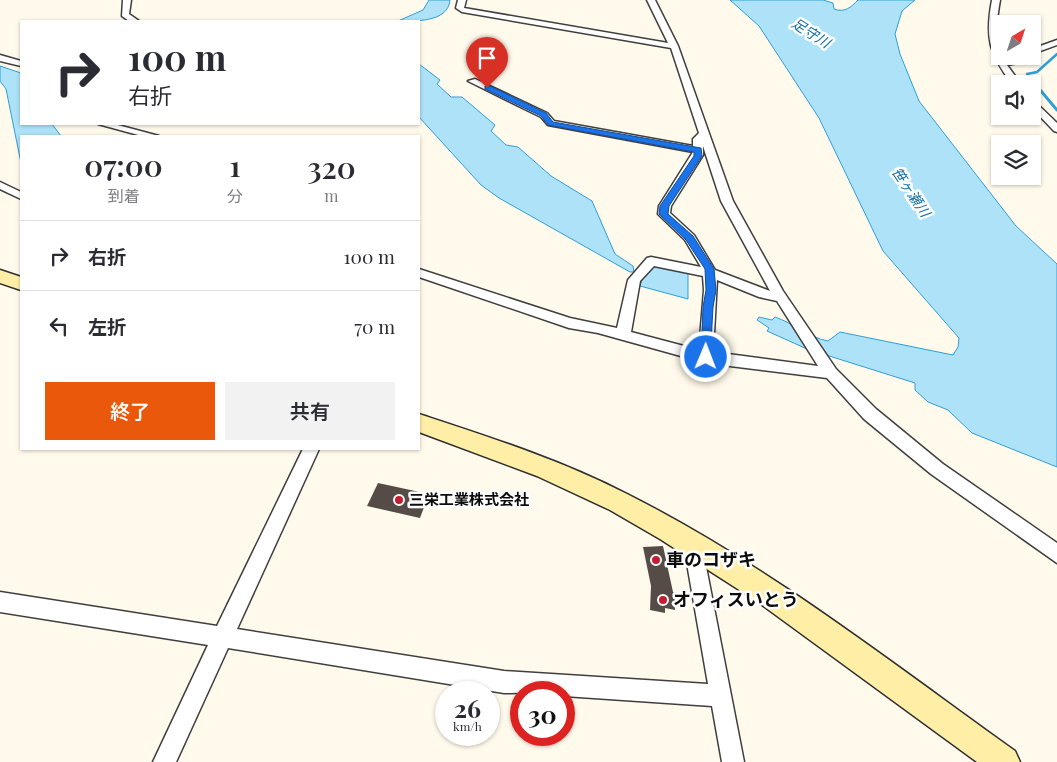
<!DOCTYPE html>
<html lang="ja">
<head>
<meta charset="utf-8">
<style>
	:root { --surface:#fff; --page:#f2f2f3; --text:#2b2b33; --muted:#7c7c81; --line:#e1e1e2; --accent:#ea580c }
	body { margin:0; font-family:"Playfair Display","Noto Sans JP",serif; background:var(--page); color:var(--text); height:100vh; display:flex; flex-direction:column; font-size:19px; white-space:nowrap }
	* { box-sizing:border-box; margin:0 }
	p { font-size:16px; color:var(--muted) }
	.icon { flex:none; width:28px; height:28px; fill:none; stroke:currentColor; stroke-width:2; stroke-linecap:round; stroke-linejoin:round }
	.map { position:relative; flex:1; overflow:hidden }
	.panel { position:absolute; left:20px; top:135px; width:400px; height:315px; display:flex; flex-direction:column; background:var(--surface); border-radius:0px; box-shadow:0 1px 4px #0004 }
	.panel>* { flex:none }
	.banner { position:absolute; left:20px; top:20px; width:400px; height:105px; border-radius:0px; box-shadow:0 1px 4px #0004; background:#fff; color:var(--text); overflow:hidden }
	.needle { width:32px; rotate:39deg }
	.buttons { position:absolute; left:991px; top:15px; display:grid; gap:10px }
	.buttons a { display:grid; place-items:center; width:50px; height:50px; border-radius:0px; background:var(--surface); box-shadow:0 1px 4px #0004; font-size:25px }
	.speed { position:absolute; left:435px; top:681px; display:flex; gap:10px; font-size:25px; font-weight:700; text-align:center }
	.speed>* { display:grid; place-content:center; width:65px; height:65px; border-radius:50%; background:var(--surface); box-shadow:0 1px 4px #0004; line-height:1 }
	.speed small { font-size:12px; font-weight:400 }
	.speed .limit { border:8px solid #d22; background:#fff; color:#111 }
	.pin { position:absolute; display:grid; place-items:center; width:42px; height:42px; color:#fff; margin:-51px -21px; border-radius:50% 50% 50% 0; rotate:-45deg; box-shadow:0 0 5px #0007 }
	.pin .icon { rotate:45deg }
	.me { position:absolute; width:55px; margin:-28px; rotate:1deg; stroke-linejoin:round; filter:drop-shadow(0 0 4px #0008) }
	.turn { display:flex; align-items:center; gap:18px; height:105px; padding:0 25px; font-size:22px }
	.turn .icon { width:65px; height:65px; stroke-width:2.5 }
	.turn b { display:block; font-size:35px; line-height:42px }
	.eta { display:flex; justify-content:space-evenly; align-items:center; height:85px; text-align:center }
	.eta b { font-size:30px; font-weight:600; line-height:35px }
	.primary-button { display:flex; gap:10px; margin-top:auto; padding:10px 25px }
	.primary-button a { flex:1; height:58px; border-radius:0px; background:var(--accent); color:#fff; font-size:20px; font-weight:600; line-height:58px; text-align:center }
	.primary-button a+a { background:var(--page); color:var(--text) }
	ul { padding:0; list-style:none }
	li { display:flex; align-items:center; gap:15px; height:70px; padding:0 25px; border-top:1px solid var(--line) }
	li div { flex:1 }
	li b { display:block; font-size:19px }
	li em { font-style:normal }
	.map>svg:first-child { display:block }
	.water { fill:#ade2f9; stroke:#309fd4 }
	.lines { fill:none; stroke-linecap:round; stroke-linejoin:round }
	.stream-far1 { stroke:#309fd4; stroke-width:2.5 }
	.stream { stroke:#309fd4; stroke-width:3 }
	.building { fill:#554c48 }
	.street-casing { stroke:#3f3f3f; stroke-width:3 }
	.secondary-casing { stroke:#2e2e2e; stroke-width:3 }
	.street { fill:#fff; fill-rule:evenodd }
	.secondary { fill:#ffefa6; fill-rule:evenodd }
	.route { fill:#1a73e8; stroke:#114b97 }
	.poi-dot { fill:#c31d32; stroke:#fff; stroke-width:2 }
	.labels { text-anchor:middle; stroke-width:5; stroke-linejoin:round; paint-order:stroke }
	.far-water-label { font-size:14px; font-style:italic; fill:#106ea4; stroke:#fff }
	.poi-label { font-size:15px; font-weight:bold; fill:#0c0c0c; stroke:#fff; text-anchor:start }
	.near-poi-label { font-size:18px; font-weight:bold; fill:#0c0c0c; stroke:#fff; text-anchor:start }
</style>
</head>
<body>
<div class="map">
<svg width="1057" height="762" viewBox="0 0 1057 762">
	<rect width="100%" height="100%" fill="#fffaeb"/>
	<g class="water">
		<path d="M 429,0 L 450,0 C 448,23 414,21 398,21 L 423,10 Z"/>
		<path d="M 730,0 L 823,0 L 833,3 L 834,9 C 845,13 851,7 858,0 L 915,0 L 902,11 L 895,34 L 900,54 L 919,101 L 1016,226 L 1057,264 L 1057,467 L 972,433 L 948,410 L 928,402 L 915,390 L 915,383 L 807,349 L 767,331 L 769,328 L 757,320 L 759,317 L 772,320 L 775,317 C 793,323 810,338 828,341 L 840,332 L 953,355 L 958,347 L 959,338 L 883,251 L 819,118 L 759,26 Z"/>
		<path d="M 419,64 L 440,80 L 437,84 L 451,97 L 462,97 L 495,125 L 491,131 L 506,145 L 518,147 L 551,176 L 592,201 L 615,254 L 633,266 L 634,272 L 630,272 L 499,198 L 481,185 L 419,117 Z"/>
		<path d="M 0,66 L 21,73 L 21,124 L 52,124 L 61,136 L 21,136 L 21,163 L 6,89 L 0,81 Z"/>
		<path d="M 653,266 L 688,272 L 688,299 L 640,286 L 643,277 Z"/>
	</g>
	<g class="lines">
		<path class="stream-far1" d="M 1042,92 L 1027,74 L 1037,72 L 1057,54"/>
		<path class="stream" d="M 1041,91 L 1057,110"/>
	</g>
	<g class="building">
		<path d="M 378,483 L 429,494 L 420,518 L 367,506 Z"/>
		<path d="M 663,546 L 673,592 L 675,592 L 675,610 L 665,608 L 665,613 L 650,610 L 651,586 L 643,547 Z"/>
	</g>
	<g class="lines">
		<g class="street-casing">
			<g id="street">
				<path d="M 123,0 L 131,0 L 129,14 L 139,21 L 129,21 L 122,16 Z"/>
				<path d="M 458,0 L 466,0 L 464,8 L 668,43 L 647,0 L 655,0 L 678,46 L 733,201 L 783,291 L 836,369 L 876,409 L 943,464 L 1057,543 L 1057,563 L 931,474 L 864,419 L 827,378 L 706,363 L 598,333 L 569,328 L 419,277 L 419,269 L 570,318 L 617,328 L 628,280 L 647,258 L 651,257 L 701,267 L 685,240 L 658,214 L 659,206 L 693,152 L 548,125 L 541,117 L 468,81 L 475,79 L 547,113 L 554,121 L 693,146 L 693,139 L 699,133 L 671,48 L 462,12 L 456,8 ZM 703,146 L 721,201 L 770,291 L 715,270 L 694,235 L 670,213 L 671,206 L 703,155 ZM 654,266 L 703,276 L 704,290 L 699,350 L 631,332 L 640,281 ZM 717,280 L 759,297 L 777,301 L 818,366 L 713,352 Z"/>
				<path d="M 992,0 L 1000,0 C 996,22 994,42 1004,60 L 1028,56 L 1018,63 L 1007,65 L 1021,84 L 1012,84 C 989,53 985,38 992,0 Z"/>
				<path d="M 1057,40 L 1057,45 L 1032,54 L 1032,49 Z"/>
				<path d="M 0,55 L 21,61 L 21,66 L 0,61 Z"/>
				<path d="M 1032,99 L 1057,123 L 1057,132 L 1054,131 L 1032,108 Z"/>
				<path d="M 98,124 L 114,124 L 159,136 L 142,136 Z"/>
				<path d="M 0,182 L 21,192 L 21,199 L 0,189 Z"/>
				<path d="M 303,449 L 319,449 L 237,629 L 504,671 L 708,684 L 684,546 L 687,540 L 693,537 L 699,540 L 702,546 L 744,762 L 722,762 L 712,706 L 564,696 L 564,692 L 504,693 L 228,648 L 176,762 L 153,762 L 208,645 L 0,612 L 0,592 L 217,626 Z"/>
			</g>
		</g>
		<g class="secondary-casing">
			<g id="secondary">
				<path d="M 0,270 L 21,277 L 21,290 L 0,283 Z"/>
				<path d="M 419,414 C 489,437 561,460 627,494 C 766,564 889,661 1015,751 L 1020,762 L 977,762 L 758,602 L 660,539 L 610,510 L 537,476 L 419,432 Z"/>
			</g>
		</g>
		<use href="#street" class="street"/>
		<use href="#secondary" class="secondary"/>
	</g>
	<path class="route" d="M 485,86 L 490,86 L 546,113 L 553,122 L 701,148 L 702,156 L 669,206 L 668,214 L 693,236 L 714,269 L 716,290 L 713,307 L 710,360 L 706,361 L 701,357 L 703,307 L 706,290 L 705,269 L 686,240 L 659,214 L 660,206 L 694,156 L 694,152 L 548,125 L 541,116 L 485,89 Z"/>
	<g class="poi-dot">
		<circle cx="399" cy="500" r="5"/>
		<circle cx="656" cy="560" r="5"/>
		<circle cx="663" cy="600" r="5"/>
	</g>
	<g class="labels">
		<g class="far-water-label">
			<text transform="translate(811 33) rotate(32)" y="5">足守川</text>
			<text transform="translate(911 192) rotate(56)" y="5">笹ヶ瀬川</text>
		</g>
		<g class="poi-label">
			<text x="409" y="505">三栄工業株式会社</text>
		</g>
		<g class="near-poi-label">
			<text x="666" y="566">車のコザキ</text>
			<text x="673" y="606">オフィスいとう</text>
		</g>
	</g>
</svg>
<div class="buttons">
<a><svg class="needle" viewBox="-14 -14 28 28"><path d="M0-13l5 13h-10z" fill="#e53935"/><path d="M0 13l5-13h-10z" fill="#7c7c81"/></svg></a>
<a><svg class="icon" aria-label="sound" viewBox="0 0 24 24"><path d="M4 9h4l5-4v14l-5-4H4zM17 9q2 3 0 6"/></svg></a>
<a><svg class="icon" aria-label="layers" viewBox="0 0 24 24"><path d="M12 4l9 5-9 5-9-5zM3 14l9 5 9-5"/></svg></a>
</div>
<div class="speed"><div>26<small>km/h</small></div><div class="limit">30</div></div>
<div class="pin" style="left:487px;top:88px;background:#d93025"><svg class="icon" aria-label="arrive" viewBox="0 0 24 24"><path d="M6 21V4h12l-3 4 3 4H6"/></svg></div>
<svg class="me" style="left:706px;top:357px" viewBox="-20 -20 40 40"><circle r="17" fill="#1a73e8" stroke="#fff" stroke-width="3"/><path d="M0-11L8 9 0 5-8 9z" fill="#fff"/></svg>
<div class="banner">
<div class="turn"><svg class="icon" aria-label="right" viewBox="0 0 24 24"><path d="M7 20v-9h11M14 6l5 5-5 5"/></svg><div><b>100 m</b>右折</div></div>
</div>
<section class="panel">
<div class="eta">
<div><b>07:00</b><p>到着</p></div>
<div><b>1</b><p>分</p></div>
<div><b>320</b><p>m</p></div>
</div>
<ul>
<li><svg class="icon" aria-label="right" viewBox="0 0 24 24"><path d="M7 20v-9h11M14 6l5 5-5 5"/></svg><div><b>右折</b></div><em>100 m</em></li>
<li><svg class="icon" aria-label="left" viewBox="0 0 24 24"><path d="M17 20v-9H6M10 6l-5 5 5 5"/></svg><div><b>左折</b></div><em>70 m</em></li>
</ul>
<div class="primary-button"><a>終了</a><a>共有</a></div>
</section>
</div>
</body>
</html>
